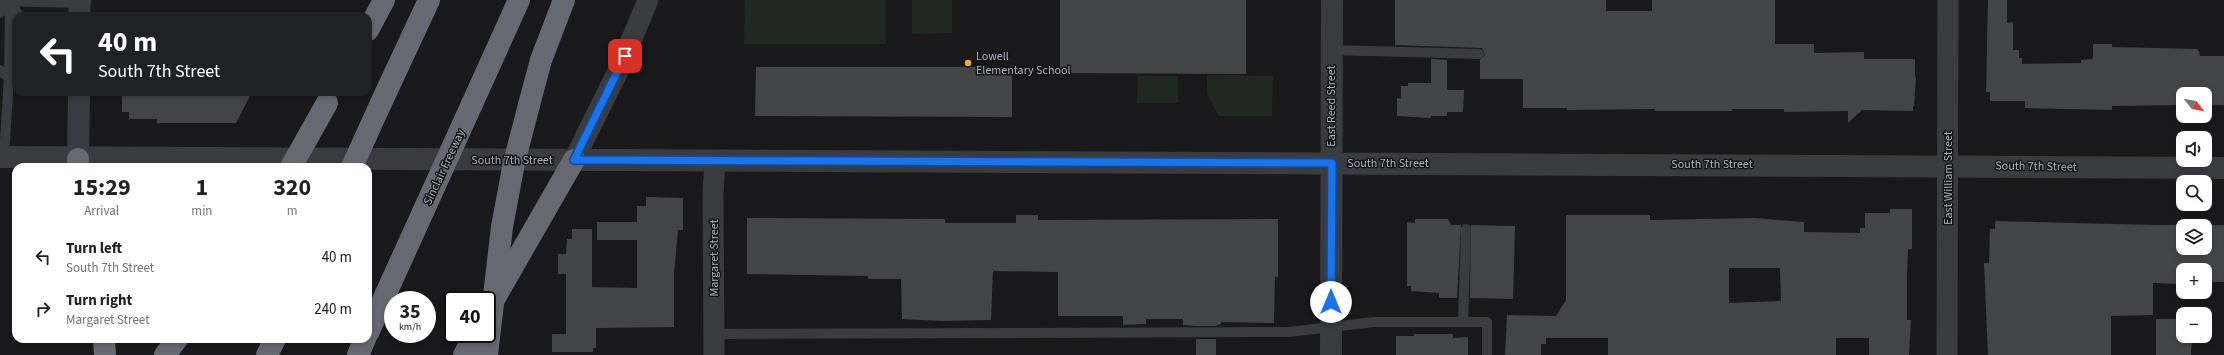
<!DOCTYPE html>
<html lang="en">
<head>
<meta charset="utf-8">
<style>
	:root { --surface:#fff; --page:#f2f2f2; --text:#202124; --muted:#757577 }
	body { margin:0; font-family:"Source Sans 3",sans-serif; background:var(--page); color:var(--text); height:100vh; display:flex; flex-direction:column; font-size:15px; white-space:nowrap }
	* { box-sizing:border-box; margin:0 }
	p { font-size:13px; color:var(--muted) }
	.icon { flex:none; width:22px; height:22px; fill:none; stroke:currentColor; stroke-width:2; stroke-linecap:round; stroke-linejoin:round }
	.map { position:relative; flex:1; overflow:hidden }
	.drawer { position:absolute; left:12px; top:163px; width:360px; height:180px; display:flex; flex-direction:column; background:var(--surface); border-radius:12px; box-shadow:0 2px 6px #0003 }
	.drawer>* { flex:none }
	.hud { position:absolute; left:12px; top:12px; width:360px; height:84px; border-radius:12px; box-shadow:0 2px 6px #0003; background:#202124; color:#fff; overflow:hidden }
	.needle { width:26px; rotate:121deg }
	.fabs { position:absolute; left:2176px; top:87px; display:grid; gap:8px }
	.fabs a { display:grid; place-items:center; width:36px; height:36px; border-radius:8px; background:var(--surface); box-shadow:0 2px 6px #0003; font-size:20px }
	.speed { position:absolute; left:384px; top:291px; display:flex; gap:8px; font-size:20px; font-weight:700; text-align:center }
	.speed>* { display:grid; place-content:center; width:52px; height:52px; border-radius:50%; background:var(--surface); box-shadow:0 2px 6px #0003; line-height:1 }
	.speed small { font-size:10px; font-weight:400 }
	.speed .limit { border:2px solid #111; border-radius:6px; background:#fff; color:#111 }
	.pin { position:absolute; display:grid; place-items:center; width:34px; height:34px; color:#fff; margin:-17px; border-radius:8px; box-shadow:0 2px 6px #0006 }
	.me { position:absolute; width:44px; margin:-22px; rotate:0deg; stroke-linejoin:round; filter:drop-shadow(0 0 3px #0008) }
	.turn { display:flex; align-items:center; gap:14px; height:84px; padding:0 20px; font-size:18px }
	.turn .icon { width:52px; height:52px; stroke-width:2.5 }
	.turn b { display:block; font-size:28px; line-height:34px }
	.eta { display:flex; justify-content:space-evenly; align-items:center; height:68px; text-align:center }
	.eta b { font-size:24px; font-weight:700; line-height:28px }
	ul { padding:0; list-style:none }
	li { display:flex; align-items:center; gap:12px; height:52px; padding:0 20px }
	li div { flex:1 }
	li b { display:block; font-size:15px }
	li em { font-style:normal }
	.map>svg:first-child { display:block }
	.green { fill:#202921 }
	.building { fill:#434448; fill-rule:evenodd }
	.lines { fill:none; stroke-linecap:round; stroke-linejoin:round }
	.service { stroke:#3a3b40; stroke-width:10 }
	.minor { stroke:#3a3b40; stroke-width:21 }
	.tertiary { stroke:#3a3b40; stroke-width:22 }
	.motorway { stroke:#666971; stroke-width:22 }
	.motorway-bridge { stroke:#666971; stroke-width:22 }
	.route-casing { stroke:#114b97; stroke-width:10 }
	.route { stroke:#1a73e8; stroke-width:7 }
	.poi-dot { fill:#f0a53b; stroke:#141416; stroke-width:1.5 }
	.labels { text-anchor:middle; stroke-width:3; stroke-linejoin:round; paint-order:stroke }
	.poi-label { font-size:12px; fill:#abb1ba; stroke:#141416; text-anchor:start }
	.street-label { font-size:12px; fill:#abb1ba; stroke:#141416 }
</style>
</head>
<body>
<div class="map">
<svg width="2224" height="355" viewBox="0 0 2224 355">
	<rect width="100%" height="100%" fill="#19191b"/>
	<g class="green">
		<path d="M 745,0 L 886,0 L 886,44 L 744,44 Z"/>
		<path d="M 912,0 L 952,0 L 952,33 L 912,34 Z"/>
		<path d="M 1207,75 L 1273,76 L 1272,116 L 1219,116 L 1207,94 Z"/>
		<path d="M 1138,76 L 1178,76 L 1178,103 L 1137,103 Z"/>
	</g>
	<g class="building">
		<path d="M 1060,0 L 1246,0 L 1246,74 L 1060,73 Z"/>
		<path d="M 1395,0 L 1606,0 L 1606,11 L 1652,11 L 1652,0 L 1775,0 L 1775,44 L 1814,44 L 1814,53 L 1864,52 L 1864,59 L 1915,59 L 1915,77 L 1916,77 L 1914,106 L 1913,106 L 1913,111 L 1862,110 L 1848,123 L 1848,111 L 1784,112 L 1784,109 L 1732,109 L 1732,111 L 1655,111 L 1655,109 L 1567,110 L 1567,108 L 1523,108 L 1523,79 L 1480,79 L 1480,60 L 1485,55 L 1482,48 L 1395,45 Z"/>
		<path d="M 1988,0 L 2007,0 L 2007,23 L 2013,22 L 2013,50 L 2019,50 L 2019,58 L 2022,58 L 2022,64 L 2081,63 L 2081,60 L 2093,59 L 2093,44 L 2112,44 L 2112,47 L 2198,49 L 2200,56 L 2224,56 L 2224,105 L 2205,105 L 2205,94 L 2183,94 L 2183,105 L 2112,106 L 2112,110 L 2025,108 L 2025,101 L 1990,101 L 1990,92 L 1986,92 Z"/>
		<path d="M 1431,59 L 1447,60 L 1447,90 L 1464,90 L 1463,112 L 1447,112 L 1447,116 L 1431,116 L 1431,118 L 1397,116 L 1397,98 L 1401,99 L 1401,86 L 1408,86 L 1408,83 L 1431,83 Z"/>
		<path d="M 756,67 L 1012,67 L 1012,117 L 755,116 Z"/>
		<path d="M 122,92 L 252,92 L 236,123 L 157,123 L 157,119 L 129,119 L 129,112 L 122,112 Z"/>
		<path d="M 646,197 L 683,198 L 683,230 L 678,230 L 674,274 L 674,327 L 596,328 L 596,348 L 593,348 L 593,352 L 552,352 L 552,334 L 566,334 L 566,274 L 558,274 L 558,254 L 566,254 L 567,239 L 572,239 L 572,229 L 592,229 L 592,287 L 637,288 L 637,240 L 597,240 L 597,222 L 637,222 L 637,206 L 646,206 Z"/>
		<path d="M 1890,209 L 1912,209 L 1912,249 L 1908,249 L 1907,277 L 1907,320 L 1911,320 L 1909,355 L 1869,355 L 1869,338 L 1836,338 L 1836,355 L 1608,355 L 1608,338 L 1546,338 L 1546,344 L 1541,344 L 1541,355 L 1505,355 L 1507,315 L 1556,316 L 1566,300 L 1566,215 L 1650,215 L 1650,220 L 1754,218 L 1804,222 L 1804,232 L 1860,233 L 1860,228 L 1865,228 L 1865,213 L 1890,213 ZM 1729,268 L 1780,268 L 1781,301 L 1729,303 Z"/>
		<path d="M 1016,215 L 1038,215 L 1038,220 L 1278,219 L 1278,277 L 1275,277 L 1274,323 L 1221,322 L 1221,324 L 1216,326 L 1196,326 L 1183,325 L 1183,319 L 1146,319 L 1146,324 L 1123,325 L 1123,316 L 1058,316 L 1058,272 L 993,271 L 991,320 L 943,321 L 902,319 L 901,279 L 868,279 L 868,276 L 747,274 L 747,218 L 945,219 L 945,223 L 1016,223 Z"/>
		<path d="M 1415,219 L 1448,219 L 1451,225 L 1461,225 L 1457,298 L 1439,298 L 1439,293 L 1411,291 L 1411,286 L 1407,286 L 1407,222 L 1415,223 Z"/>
		<path d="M 1995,221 L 2154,225 L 2224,225 L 2224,282 L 2205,282 L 2205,270 L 2183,270 L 2183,284 L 2153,283 L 2153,315 L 2111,316 L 2111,355 L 1988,355 L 1984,263 L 1989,263 L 1990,229 L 1995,229 ZM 2183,226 L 2205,226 L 2205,248 L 2183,248 Z"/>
		<path d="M 1471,225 L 1515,226 L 1513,299 L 1470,298 Z"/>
		<path d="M 2156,319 L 2181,319 L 2183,336 L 2192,336 L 2191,355 L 2156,355 Z"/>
		<path d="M 1414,334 L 1453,334 L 1453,338 L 1468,337 L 1468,355 L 1396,355 L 1396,336 L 1414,336 Z"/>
		<rect x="1196" y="339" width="20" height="16"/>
	</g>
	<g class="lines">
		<g class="service">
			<path d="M 0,1 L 79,3"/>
			<path d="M 10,1 L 19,16"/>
			<path d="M 0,13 L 10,1"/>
			<path d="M 1331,50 L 1479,54"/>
			<path d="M 0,70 L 9,78 L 16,78"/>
			<path d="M 4,157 L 9,78 L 10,1"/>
			<path d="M 1463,322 L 1487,322 L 1487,355"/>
			<path d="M 714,334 L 1289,332 L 1374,322 L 1463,322 L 1466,229"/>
		</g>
		<g class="minor">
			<path d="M 574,160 L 620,67 L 648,0"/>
			<path d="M 714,355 L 713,194 L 715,161"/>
			<path d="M 1947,355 L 1948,0"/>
		</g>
		<g class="tertiary">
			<path d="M 79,16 L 80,0"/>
			<path d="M 0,157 L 2224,168"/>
			<path d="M 78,159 L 79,92"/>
			<path d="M 1331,355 L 1332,0"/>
		</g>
		<g class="motorway">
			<path d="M 368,30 L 384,0"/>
			<path d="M 381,103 L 429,0"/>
			<path d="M 472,104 L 519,0"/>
			<path d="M 529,105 L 541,60 L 564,0"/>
			<path d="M 78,167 L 78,159"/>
			<path d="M 493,301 L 574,160"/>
			<path d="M 368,333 L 423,212"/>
			<path d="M 104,339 L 105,355"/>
			<path d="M 165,355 L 177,339"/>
			<path d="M 267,355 L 275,339"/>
			<path d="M 358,355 L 365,339"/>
			<path d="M 464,355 L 475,334"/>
		</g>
		<g class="motorway-bridge">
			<path d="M 291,167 L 327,103"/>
			<path d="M 352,167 L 381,103"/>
			<path d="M 423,212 L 472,104"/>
			<path d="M 487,355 L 502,227 L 514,163 L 529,105"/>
		</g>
	</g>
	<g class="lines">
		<g class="route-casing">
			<path id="route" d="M 625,56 L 574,160 L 1332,163 L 1331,302"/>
		</g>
		<use href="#route" class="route"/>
	</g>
	<circle class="poi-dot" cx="968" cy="63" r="4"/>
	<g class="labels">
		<g class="poi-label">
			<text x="976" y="60">Lowell<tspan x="976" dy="14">Elementary School</tspan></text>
		</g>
		<g class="street-label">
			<text transform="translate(1331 106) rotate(-90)" y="4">East Reed Street</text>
			<text x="512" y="164">South 7th Street</text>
			<text x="1388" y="167">South 7th Street</text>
			<text x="1712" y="168">South 7th Street</text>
			<text transform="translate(2036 166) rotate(1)" y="4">South 7th Street</text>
			<text transform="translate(444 167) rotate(-65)" y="4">Sinclair Freeway</text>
			<text transform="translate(1948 178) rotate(-90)" y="4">East William Street</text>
			<text transform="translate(714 258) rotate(-90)" y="4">Margaret Street</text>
		</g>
	</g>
</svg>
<div class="fabs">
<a><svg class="needle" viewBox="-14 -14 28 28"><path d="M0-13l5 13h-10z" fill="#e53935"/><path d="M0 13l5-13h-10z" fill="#757577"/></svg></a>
<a><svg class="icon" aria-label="sound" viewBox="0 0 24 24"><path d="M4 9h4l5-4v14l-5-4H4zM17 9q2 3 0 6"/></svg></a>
<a><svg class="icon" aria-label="search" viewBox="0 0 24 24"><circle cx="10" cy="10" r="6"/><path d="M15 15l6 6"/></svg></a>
<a><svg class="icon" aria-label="layers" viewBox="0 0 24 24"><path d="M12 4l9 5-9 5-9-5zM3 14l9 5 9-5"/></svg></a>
<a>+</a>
<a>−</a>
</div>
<div class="speed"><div>35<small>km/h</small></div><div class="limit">40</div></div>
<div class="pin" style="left:625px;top:56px;background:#d93025"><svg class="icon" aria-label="arrive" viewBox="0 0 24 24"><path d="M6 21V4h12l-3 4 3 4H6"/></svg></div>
<svg class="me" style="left:1331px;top:302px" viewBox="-20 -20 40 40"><circle r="19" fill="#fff"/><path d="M0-13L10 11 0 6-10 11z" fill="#1a73e8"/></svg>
<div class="hud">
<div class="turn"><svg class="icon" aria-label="left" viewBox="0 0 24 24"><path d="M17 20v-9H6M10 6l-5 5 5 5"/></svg><div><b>40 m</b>South 7th Street</div></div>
</div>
<section class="drawer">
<div class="eta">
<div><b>15:29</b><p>Arrival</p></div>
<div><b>1</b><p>min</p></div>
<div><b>320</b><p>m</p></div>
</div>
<ul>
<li><svg class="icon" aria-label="left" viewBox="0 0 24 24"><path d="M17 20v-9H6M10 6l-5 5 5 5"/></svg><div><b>Turn left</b><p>South 7th Street</p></div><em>40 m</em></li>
<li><svg class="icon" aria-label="right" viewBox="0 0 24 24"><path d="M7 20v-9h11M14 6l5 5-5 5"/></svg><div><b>Turn right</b><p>Margaret Street</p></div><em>240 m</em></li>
</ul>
</section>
</div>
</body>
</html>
